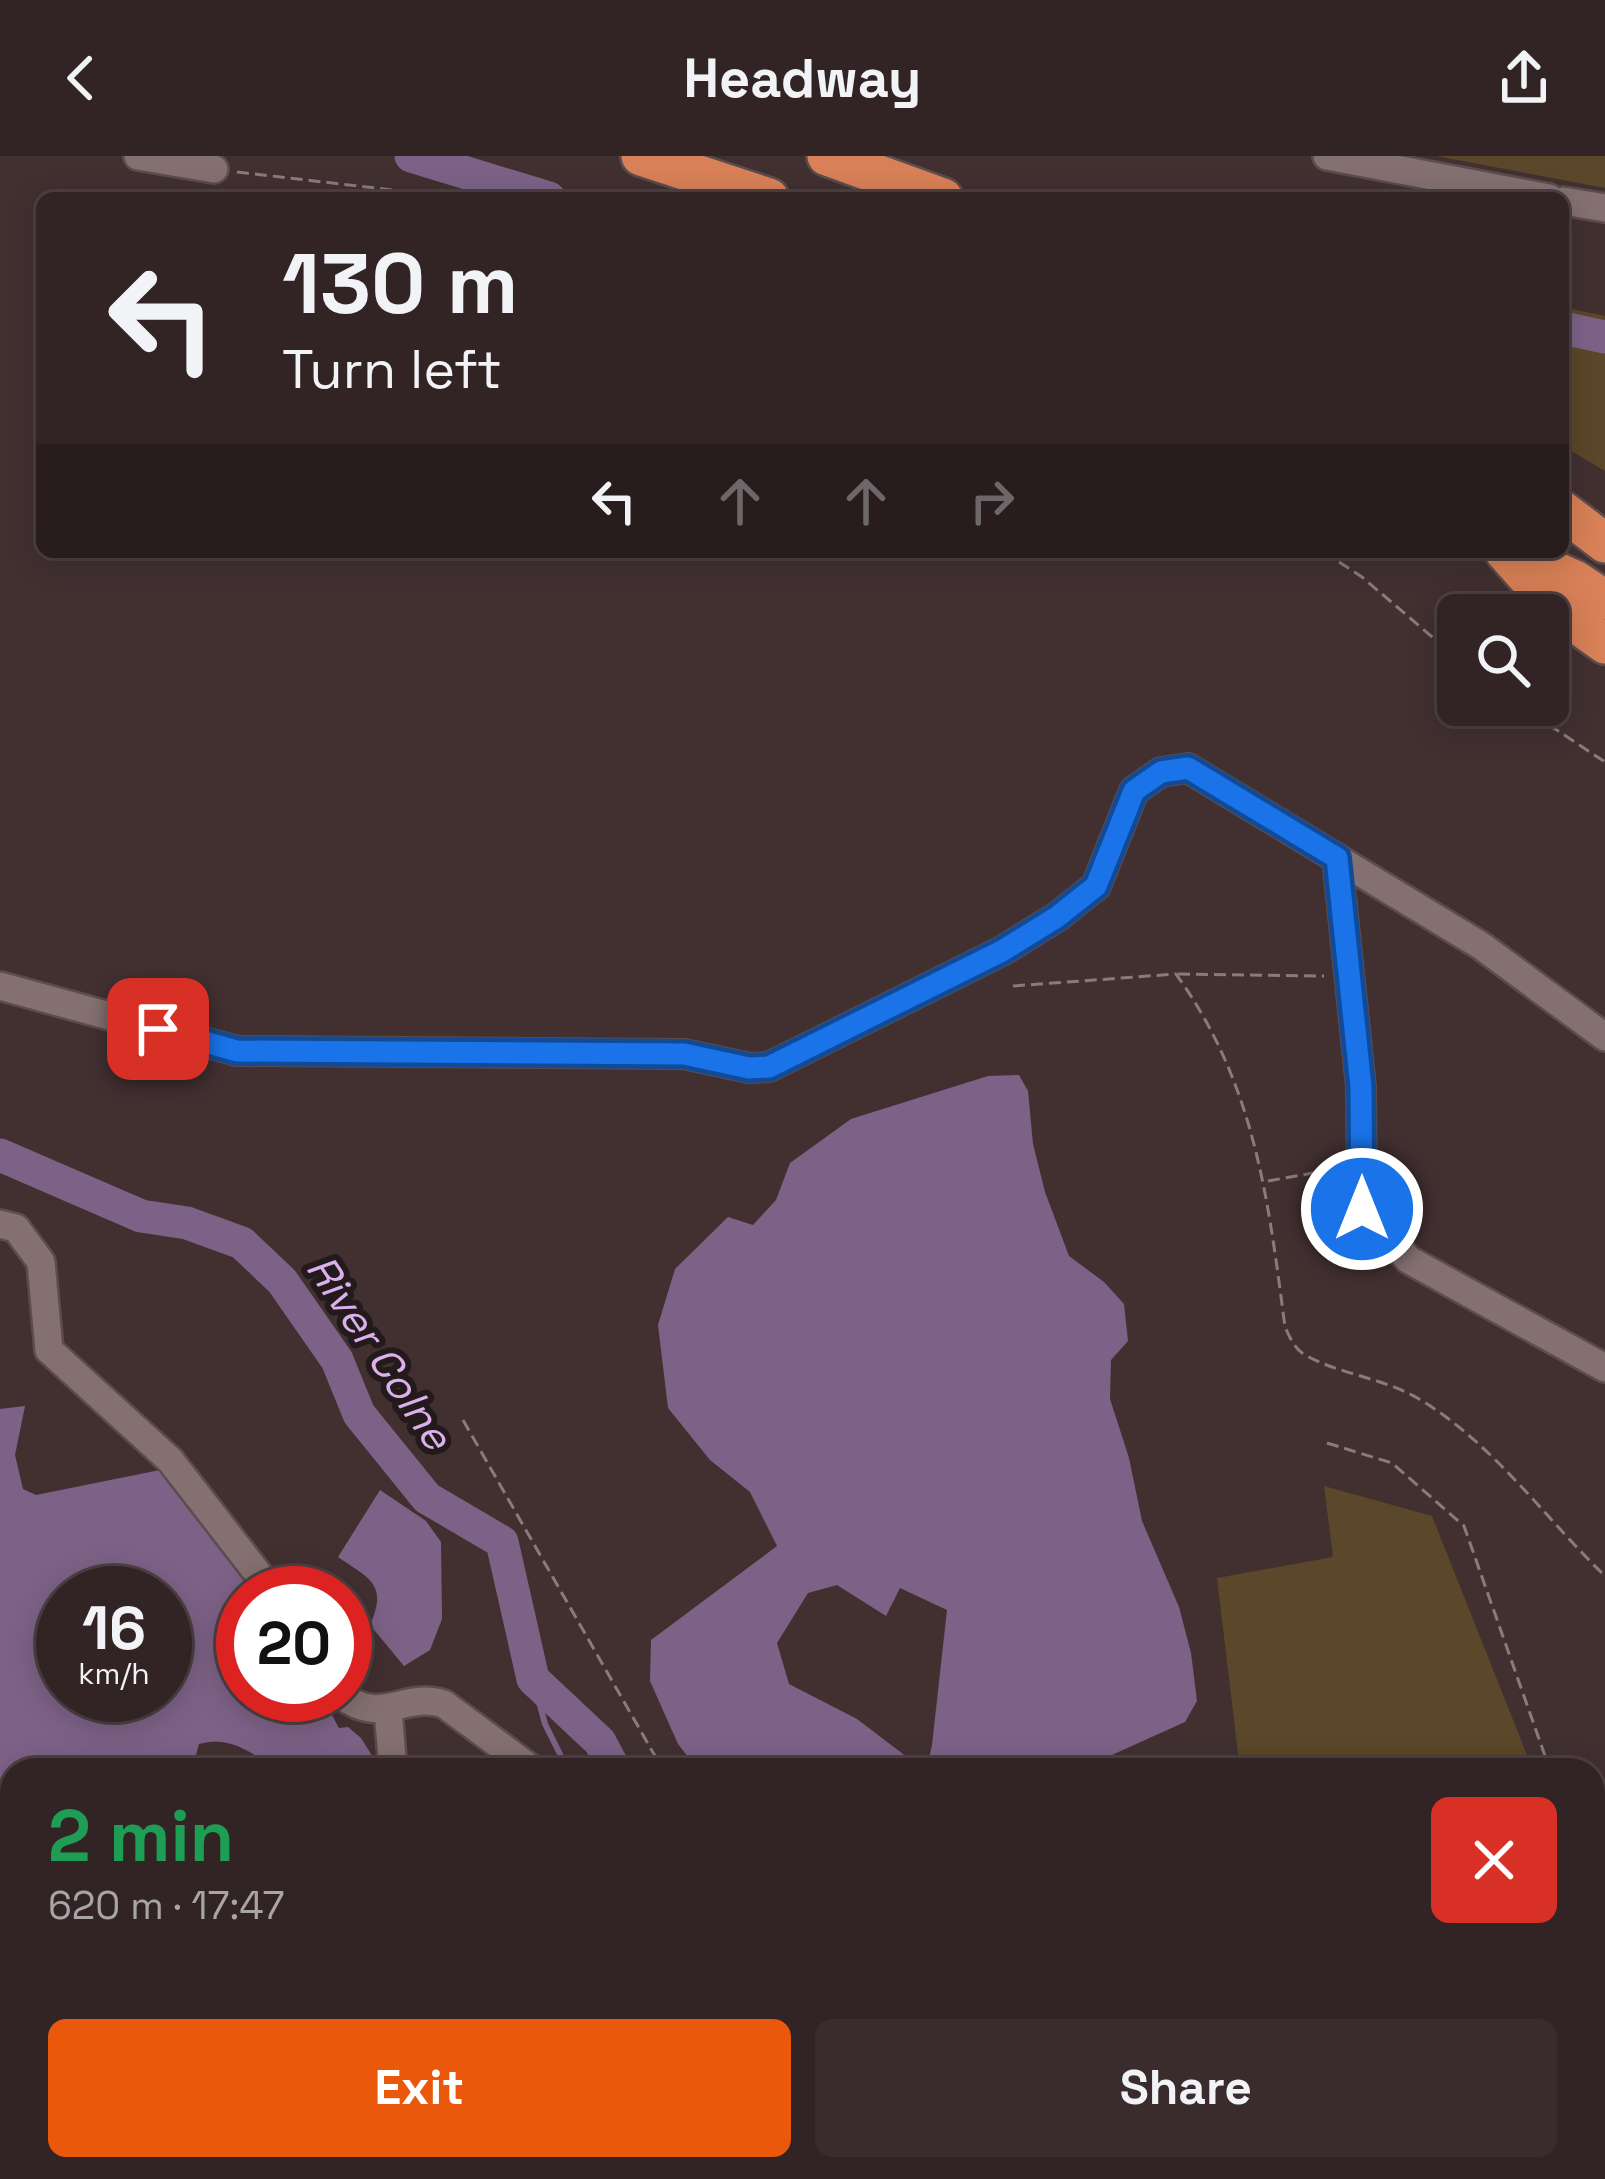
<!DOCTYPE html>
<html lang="en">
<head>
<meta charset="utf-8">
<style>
	:root { --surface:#322425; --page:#3a2c2d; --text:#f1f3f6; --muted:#a8a4a7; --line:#4d4142; --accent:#ea580c }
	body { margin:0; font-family:"Space Grotesk",sans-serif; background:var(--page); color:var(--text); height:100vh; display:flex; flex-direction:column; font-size:45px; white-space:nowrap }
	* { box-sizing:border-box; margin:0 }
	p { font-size:39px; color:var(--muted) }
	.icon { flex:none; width:66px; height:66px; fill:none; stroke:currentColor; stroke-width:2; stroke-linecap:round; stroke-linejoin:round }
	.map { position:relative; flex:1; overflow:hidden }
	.panel { position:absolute; left:0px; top:1602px; width:1605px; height:423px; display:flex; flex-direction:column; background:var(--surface); border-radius:36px 36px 0 0; box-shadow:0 6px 30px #0003,0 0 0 3px var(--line) }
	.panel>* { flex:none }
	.top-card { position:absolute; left:36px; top:36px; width:1533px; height:366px; border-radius:18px; box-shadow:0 6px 30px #0003,0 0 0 3px var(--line); background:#322425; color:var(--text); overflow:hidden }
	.buttons { position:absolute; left:1437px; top:438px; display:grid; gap:24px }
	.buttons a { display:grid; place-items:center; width:132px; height:132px; border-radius:18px; background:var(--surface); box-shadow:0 6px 30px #0003,0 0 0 3px var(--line); font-size:60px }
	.speed { position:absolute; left:36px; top:1410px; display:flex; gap:24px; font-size:60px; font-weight:700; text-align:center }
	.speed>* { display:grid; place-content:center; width:156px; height:156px; border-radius:50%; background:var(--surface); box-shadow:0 6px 30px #0003,0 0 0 3px var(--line); line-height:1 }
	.speed small { font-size:30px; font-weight:400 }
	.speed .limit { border:18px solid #d22; background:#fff; color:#111 }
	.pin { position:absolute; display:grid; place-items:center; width:102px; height:102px; color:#fff; margin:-51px; border-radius:24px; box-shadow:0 6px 18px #0006 }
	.me { position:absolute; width:132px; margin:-66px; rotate:0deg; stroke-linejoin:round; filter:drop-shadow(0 0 9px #0008) }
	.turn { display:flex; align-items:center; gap:42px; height:252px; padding:0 48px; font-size:54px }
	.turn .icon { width:156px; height:156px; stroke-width:2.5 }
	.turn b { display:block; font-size:84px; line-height:102px }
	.lanes { display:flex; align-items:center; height:114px; padding:0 48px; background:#0003; justify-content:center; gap:60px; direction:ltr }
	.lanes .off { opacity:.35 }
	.round { display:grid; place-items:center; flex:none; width:126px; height:126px; border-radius:18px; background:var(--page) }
	.overview { display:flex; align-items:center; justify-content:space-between; height:204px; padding:0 48px }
	h1 { font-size:72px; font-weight:700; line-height:90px; color:#1e9e55 }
	.action { display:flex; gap:24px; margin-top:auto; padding:24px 48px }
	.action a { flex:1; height:138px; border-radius:18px; background:var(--accent); color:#fff; font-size:48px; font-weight:700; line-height:138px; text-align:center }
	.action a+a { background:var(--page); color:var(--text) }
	header { display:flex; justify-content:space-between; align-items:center; height:156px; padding:0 48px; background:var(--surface); font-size:54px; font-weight:700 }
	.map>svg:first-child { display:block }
	.green { fill:#5b472a }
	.water { fill:#7d6287; fill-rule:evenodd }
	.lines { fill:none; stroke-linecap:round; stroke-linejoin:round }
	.stream { stroke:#7d6287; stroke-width:6 }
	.river { stroke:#7d6287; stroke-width:33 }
	.minor-casing { stroke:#5b4c4d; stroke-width:32 }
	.highway-casing { stroke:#5b4c4d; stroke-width:44 }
	.path { stroke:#8a7a7b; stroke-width:3; stroke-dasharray:12 6; stroke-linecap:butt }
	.minor { stroke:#857071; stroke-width:27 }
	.highway { stroke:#d88057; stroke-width:39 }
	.route-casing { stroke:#114b97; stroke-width:30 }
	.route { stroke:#1a73e8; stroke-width:21 }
	.labels { text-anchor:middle; stroke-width:12; stroke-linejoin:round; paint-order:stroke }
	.water-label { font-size:42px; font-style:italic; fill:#dcb0ec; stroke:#231b1b }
</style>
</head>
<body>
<header><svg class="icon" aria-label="back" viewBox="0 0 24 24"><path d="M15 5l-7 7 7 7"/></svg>Headway<svg class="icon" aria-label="share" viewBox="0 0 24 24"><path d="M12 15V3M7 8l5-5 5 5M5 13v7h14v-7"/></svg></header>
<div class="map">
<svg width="1605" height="2023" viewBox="0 0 1605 2023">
	<rect width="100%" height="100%" fill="#423031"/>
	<g class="green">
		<path d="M 1436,0 L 1605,0 L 1605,32 Z"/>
		<path d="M 1563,151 L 1605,160 L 1605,315 L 1563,290 Z"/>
		<path d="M 1324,1330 L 1432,1360 L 1533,1614 L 1240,1614 L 1217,1422 L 1333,1401 Z"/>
		<path d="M 1593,1707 L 1605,1718 L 1605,1875 L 1593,1870 Z"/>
		<path d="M 0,1856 L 12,1860 L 12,2013 L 275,2013 L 283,2023 L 12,2023 L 0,2019 Z"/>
	</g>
	<g class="water">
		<path d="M 1019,919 L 1028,935 L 1033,988 L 1045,1036 L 1069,1100 L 1104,1126 L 1124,1148 L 1128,1185 L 1111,1204 L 1110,1243 L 1129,1302 L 1142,1365 L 1179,1451 L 1191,1497 L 1197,1545 L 1185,1566 L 1103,1603 L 1095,1614 L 926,1614 L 932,1589 L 947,1454 L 900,1432 L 886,1460 L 837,1429 L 808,1437 L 777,1487 L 789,1528 L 857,1563 L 924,1614 L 698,1614 L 678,1588 L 650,1525 L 651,1484 L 777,1390 L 750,1336 L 710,1304 L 668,1252 L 658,1169 L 675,1113 L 728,1061 L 753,1069 L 776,1044 L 790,1007 L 851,963 L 988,920 Z"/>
		<path d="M 25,1250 L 15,1299 L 23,1333 L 36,1339 L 165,1313 L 263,1437 L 243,1437 L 243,1539 L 321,1539 L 339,1572 L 348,1571 L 361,1582 L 376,1606 L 374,1614 C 348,1614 314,1620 288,1614 C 254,1606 240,1578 199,1588 L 192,1614 L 12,1614 L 12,1676 L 0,1677 L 0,1253 ZM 63,1437 L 165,1437 L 165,1539 L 63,1539 Z"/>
		<path d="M 380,1334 L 426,1365 L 441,1386 L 442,1463 L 430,1494 L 404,1510 L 370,1469 C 388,1428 370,1423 338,1401 Z"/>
		<path d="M 1061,2013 L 1355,2013 L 1357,2023 L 1070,2023 Z"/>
		<path d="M 1477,2013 L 1571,2013 L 1576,2023 L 1476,2023 Z"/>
	</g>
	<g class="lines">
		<g class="stream">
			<path d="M 533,1523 L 545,1568 L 568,1614"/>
			<path d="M 0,1829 L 12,1833"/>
			<path d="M 310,2013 L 317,2023"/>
		</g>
		<g class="river">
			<path d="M 411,0 L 549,42"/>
			<path d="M 1563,172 L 1605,181"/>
			<path d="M 0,999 L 141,1060 L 187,1067 L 242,1087 L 282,1125 L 337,1204 L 359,1258 L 427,1342 L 502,1386 L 533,1523 L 600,1586 L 615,1614"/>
			<path d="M 1593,1907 L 1605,1913"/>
		</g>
		<g class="minor-casing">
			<g id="minor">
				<path d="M 138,0 L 214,13"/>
				<path d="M 1327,0 L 1549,42"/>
				<path d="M 1563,45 L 1605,52"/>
				<path d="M 1337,702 L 1361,931 L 1362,1053 L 1409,1104 L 1605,1212"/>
				<path d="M 0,830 L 237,895 L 684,898 L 749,912 L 769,911 L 1002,795 L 1057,761 L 1096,730 L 1134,635 L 1161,616 L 1188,612 L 1480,789 L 1605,881"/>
				<path d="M 0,1068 L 16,1072 L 41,1106 L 49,1194 L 170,1304 L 273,1437"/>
				<path d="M 341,1539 C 383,1571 403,1535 444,1548 L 533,1614"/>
				<path d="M 388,1554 L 393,1614"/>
				<path d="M 946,2013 L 949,2023"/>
				<path d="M 855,2023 L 855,2013"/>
				<path d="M 911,2023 L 912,2013"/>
			</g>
		</g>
		<g class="highway-casing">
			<g id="highway">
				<path d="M 641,0 L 769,42"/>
				<path d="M 827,0 L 943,42"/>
				<path d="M 1563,355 L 1605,387"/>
				<path d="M 1505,396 L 1556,453 L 1605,488"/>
				<path d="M 1514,397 L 1575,424 L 1605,444"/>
			</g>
		</g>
		<g class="path">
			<path d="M 237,16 L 462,42"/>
			<path d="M 1324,396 L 1362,421 L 1458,503"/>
			<path d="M 1519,549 L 1605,606"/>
			<path d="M 1178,818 L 1324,820"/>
			<path d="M 1013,830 L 1176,818 C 1255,928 1268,1042 1285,1171 C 1290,1182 1295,1194 1307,1200 C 1339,1218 1384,1222 1419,1243 C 1493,1287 1544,1361 1605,1420"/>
			<path d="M 1268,1025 L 1341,1012"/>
			<path d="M 463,1264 L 663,1614"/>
			<path d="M 1327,1287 L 1392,1307 L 1464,1370 L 1550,1614"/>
			<path d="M 1593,1688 L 1605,1704"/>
			<path d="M 0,1851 L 12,1855"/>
			<path d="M 1593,1872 L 1605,1876"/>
			<path d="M 1593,1999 L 1605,2015"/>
			<path d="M 286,2013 L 291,2023"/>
		</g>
		<use href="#minor" class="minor"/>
		<use href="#highway" class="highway"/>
	</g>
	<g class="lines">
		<g class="route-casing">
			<path id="route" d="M 158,873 L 237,895 L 684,898 L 749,912 L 769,911 L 1002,795 L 1057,761 L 1096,730 L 1134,635 L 1161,616 L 1188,612 L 1337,702 L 1361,931 L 1362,1053"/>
		</g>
		<use href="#route" class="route"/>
	</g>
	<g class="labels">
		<g class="water-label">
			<text transform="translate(380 1196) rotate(56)" y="15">River Colne</text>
		</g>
	</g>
</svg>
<div class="buttons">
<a><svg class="icon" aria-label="search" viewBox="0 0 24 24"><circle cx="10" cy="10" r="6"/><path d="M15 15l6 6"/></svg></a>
</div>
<div class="speed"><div>16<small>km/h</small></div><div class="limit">20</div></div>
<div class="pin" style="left:158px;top:873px;background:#d93025"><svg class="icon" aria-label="arrive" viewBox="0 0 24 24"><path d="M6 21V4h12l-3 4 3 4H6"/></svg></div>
<svg class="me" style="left:1362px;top:1053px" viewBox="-20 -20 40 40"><circle r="17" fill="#1a73e8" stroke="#fff" stroke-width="3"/><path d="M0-11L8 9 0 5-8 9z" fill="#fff"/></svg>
<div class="top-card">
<div class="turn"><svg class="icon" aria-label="left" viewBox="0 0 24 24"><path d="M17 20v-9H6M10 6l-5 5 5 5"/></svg><div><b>130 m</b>Turn left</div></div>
<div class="lanes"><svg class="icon" aria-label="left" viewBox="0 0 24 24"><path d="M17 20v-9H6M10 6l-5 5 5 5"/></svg><svg class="icon off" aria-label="ahead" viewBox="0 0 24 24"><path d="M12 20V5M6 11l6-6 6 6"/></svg><svg class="icon off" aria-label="ahead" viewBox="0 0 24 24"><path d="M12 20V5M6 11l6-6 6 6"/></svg><svg class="icon off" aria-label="right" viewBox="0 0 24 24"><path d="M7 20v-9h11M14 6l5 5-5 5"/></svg></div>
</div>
<section class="panel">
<div class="overview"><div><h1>2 min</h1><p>620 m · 17:47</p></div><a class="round" style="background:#d93025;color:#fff"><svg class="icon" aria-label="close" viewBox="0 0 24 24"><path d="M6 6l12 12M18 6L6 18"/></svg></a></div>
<div class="action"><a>Exit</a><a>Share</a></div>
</section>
</div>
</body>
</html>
